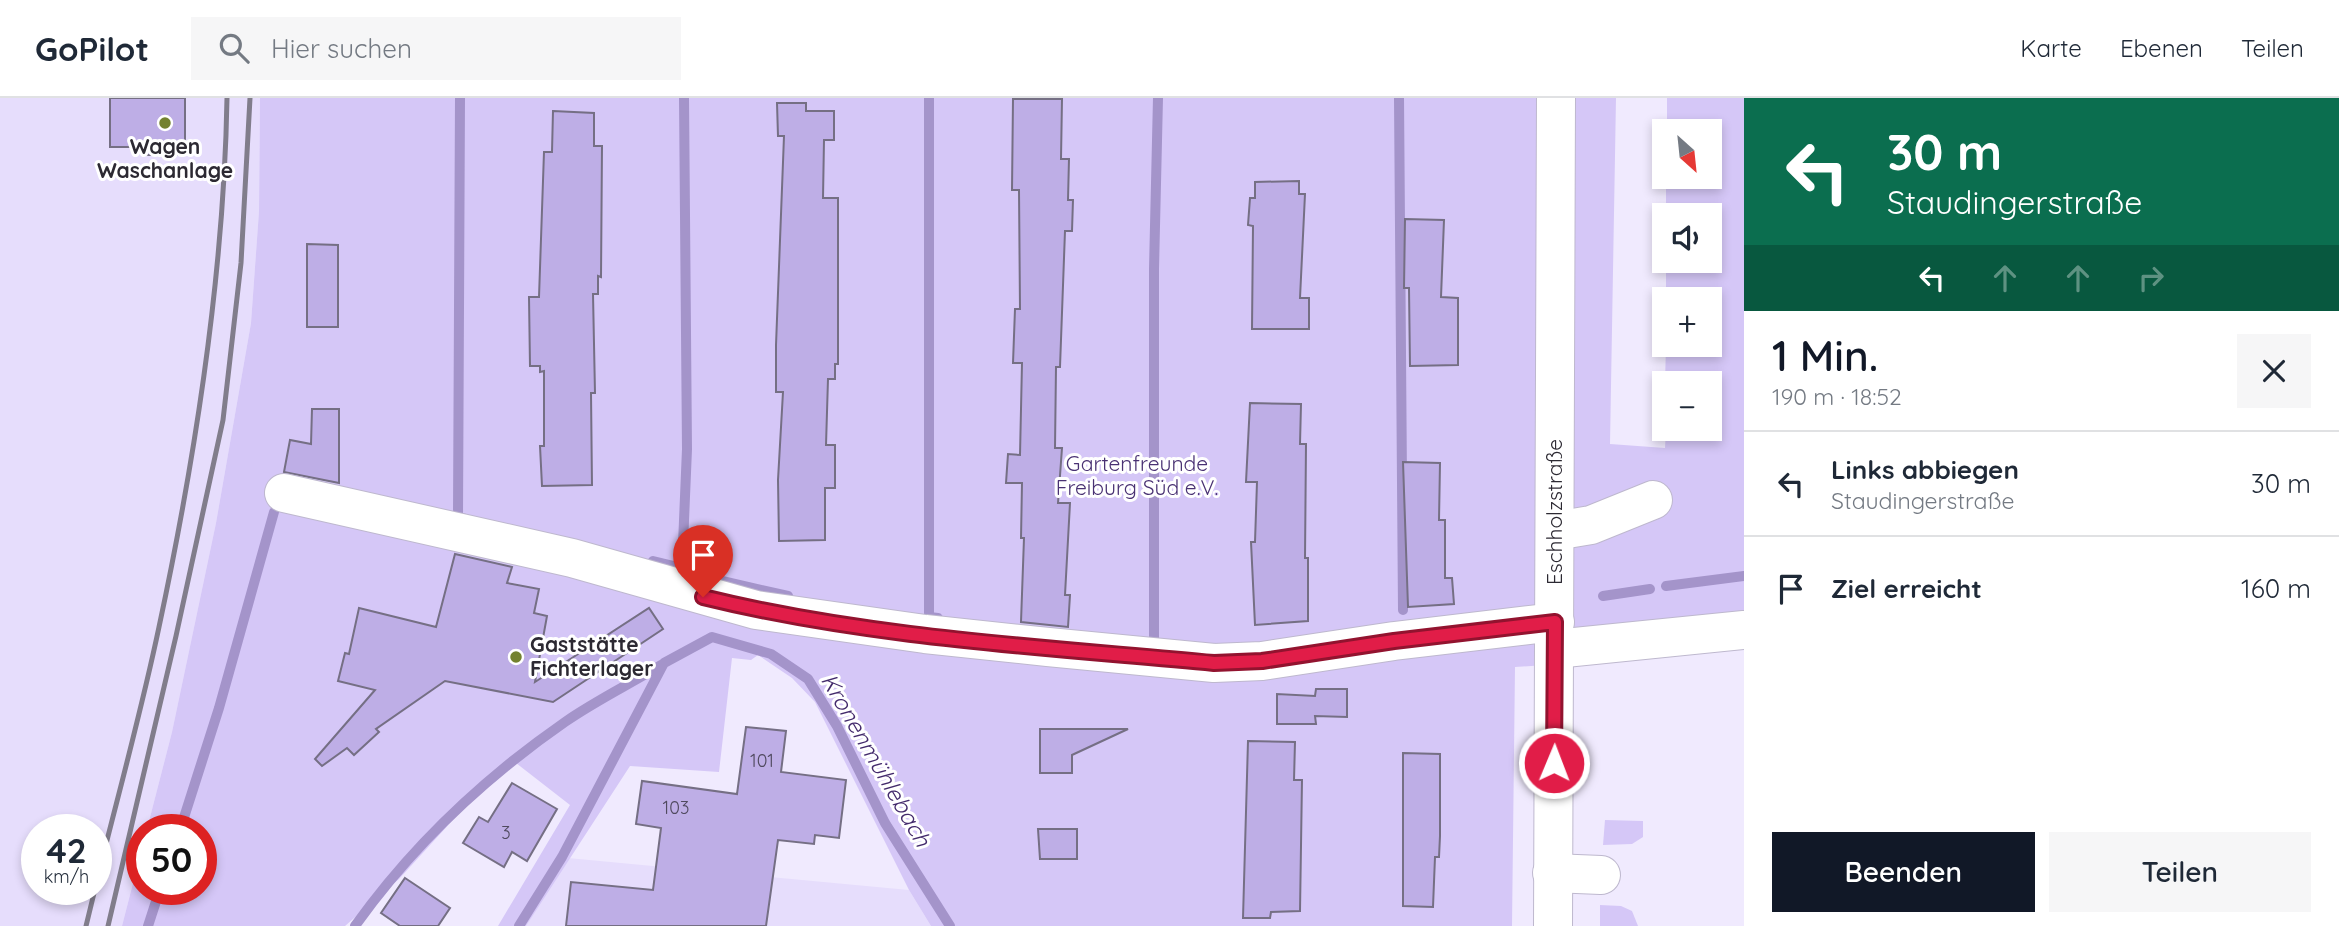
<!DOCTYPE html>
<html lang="de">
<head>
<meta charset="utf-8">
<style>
	:root { --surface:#fff; --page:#f6f6f7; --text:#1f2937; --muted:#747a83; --line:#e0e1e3; --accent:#111827 }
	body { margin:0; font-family:Quicksand,sans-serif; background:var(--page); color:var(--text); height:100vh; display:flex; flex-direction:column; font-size:26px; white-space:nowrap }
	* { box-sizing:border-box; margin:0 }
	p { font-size:23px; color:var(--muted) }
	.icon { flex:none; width:38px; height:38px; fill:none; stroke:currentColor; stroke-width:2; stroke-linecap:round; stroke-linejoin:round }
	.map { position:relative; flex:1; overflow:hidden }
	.details { display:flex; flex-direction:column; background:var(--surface); width:595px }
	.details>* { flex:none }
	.guide { background:#0b6e4f; color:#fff; overflow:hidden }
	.needle { width:46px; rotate:153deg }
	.buttons { position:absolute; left:1652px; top:21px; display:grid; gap:14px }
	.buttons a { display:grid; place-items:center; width:70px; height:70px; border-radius:0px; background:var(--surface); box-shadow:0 4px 10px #0003; font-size:35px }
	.speed { position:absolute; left:21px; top:716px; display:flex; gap:14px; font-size:35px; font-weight:700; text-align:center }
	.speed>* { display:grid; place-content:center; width:91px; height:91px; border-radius:50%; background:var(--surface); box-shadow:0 4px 10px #0003; line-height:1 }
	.speed small { font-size:18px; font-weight:400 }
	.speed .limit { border:10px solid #d22; background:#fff; color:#111 }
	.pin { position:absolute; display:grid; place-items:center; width:60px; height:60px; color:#fff; margin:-72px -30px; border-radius:50% 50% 50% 0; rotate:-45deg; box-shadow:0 0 7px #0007 }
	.pin .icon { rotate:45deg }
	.me { position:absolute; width:77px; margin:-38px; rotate:1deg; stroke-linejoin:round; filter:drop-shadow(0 0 5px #0008) }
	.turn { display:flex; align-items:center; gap:24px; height:147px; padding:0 28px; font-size:32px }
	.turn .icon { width:91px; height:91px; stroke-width:2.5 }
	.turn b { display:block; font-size:49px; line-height:60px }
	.lanes { display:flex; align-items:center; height:66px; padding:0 28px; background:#0003; justify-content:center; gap:35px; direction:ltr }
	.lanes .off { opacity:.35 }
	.round { display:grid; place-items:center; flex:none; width:74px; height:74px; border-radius:0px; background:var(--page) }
	.summary { display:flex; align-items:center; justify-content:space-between; height:119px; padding:0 28px }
	h1 { font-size:42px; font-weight:600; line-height:52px; color:var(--accent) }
	.primary-button { display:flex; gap:14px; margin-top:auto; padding:14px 28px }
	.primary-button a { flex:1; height:80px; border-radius:0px; background:var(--accent); color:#fff; font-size:28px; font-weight:600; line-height:80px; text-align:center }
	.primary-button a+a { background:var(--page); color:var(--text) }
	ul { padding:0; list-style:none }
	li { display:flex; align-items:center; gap:21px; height:105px; padding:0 28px; border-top:2px solid var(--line) }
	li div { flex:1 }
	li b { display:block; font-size:26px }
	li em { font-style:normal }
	header { display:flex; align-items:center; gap:42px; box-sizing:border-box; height:98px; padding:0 35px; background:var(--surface); border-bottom:2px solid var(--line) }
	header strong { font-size:33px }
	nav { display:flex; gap:38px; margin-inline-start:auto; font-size:24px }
	.search { width:490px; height:63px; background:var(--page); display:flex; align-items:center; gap:18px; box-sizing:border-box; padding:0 24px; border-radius:0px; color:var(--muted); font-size:26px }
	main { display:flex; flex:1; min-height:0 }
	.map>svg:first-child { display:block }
	.built { fill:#e6ddfc; fill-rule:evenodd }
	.green { fill:#d5c7f7 }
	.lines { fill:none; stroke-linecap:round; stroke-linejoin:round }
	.stream { stroke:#a494ca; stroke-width:10 }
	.building { fill:#beaee6; stroke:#756f84; stroke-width:2 }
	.minor-casing { stroke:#beb8ce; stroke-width:40 }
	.major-casing { stroke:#beb8ce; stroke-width:40 }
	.minor { stroke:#fff; stroke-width:38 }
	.major { stroke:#fff; stroke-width:38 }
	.rail { stroke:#817d8b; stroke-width:5 }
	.route-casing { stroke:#92132f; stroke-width:18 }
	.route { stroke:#e11d48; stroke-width:12 }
	.poi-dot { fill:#73812f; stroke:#fff; stroke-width:2.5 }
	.labels { text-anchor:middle; stroke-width:6; stroke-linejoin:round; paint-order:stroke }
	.number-label { font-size:18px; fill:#504a5f }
	.poi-label { font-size:21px; font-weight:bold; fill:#2c2932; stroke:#fff }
	.park-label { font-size:21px; fill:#493173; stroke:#fff }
	.street-label { font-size:21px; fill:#2c2932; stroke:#fff }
	.water-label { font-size:23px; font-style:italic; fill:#432a6c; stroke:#fff }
</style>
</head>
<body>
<header>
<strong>GoPilot</strong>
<div class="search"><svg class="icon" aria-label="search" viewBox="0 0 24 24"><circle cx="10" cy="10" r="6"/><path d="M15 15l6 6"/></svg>Hier suchen</div>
<nav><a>Karte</a><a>Ebenen</a><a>Teilen</a></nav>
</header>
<main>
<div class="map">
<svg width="1744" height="828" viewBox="0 0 1744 828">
	<rect width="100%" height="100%" fill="#f0eafe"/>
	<g class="built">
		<path d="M 0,0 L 260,0 L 259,113 L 251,225 L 216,425 L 172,634 L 147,731 L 142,732 L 142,750 L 122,828 L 0,828 ZM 37,732 L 96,732 L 96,791 L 37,791 Z"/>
		<path d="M 568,760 L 909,792 L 931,828 L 526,828 Z"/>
	</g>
	<g class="green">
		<path d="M 260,0 L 1616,0 L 1610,346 L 1665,350 L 1666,331 L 1710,331 L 1710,285 L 1665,285 L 1666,247 L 1710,247 L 1710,201 L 1666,201 L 1666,163 L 1710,163 L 1710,117 L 1666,117 L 1666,79 L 1710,79 L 1710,33 L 1667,33 L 1667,0 L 1744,0 L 1744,518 L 1605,563 L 1515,569 L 1512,828 L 931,828 L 909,792 L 815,604 L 792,580 L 758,557 L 751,562 L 732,560 L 719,674 L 630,668 L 526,828 L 498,828 L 570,707 L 516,665 L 462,712 L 399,781 L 345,828 L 122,828 L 142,750 L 142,791 L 201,791 L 201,732 L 147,731 L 172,634 L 216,425 L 251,225 L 259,113 Z"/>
		<path d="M 1605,722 L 1643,723 L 1643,739 L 1632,746 L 1603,747 Z"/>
		<path d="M 1600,807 L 1621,808 L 1632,813 L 1638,828 L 1600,828 Z"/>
	</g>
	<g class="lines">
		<g class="stream">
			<path d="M 460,0 L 458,419 L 466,421"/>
			<path d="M 929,0 L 929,519 L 938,520"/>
			<path d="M 1399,0 L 1403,512"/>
			<path d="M 653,463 L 682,470 L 687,351 L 684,0"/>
			<path d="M 722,483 L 788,498"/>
			<path d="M 1666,488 L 1744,478"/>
			<path d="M 1603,498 L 1650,491"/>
			<path d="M 1148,547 L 1154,548 L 1154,171 L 1158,0"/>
			<path d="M 180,732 L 219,610 L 274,414"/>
			<path d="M 148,828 L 160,791"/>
			<path d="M 355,828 C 413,747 483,681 565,624 C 595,603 630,586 661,567"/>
			<path d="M 519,828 L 562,759 L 664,565 L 712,539 L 771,556 L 808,581 L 837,628 L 885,725 L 950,828"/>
		</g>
	</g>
	<g class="building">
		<path d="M 110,0 L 185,0 L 185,57 L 145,57 L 145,49 L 110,49 Z"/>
		<path d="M 1013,1 L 1062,1 L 1061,61 L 1069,61 L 1068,102 L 1073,102 L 1072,133 L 1065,133 L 1060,269 L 1056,269 L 1055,350 L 1062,350 L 1058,405 L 1070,405 L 1065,497 L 1070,497 L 1068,529 L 1021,524 L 1024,440 L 1021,440 L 1022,385 L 1006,385 L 1008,356 L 1020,357 L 1022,265 L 1013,265 L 1015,211 L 1020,211 L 1019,92 L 1012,92 Z"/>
		<path d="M 777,5 L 806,5 L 806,13 L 834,13 L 834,42 L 824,42 L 823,100 L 838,100 L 838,266 L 835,266 L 835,281 L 828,281 L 826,347 L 835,347 L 835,390 L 825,390 L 825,442 L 779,443 L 778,382 L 783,294 L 776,294 L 776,247 L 784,38 L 778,38 Z"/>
		<path d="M 553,13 L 594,15 L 594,48 L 602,48 L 601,179 L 598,178 L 598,196 L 593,196 L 595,295 L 591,295 L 592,387 L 542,388 L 540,348 L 544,348 L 544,273 L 540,274 L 540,268 L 530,268 L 529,199 L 539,199 L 544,54 L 552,54 Z"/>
		<path d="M 1299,83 L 1299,96 L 1305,96 L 1300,200 L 1309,200 L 1309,231 L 1252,231 L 1253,128 L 1248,127 L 1250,100 L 1255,100 L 1255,84 Z"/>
		<path d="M 1405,121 L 1444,122 L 1441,199 L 1458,200 L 1458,267 L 1410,268 L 1409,190 L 1404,190 Z"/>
		<path d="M 307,146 L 338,147 L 338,229 L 307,229 Z"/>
		<path d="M 1250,305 L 1301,306 L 1300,346 L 1306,346 L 1305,460 L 1308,460 L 1308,523 L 1255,527 L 1251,444 L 1255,444 L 1257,384 L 1246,384 Z"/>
		<path d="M 312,311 L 339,311 L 339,385 L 284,374 L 290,342 L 311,346 Z"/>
		<path d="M 1403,364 L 1440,365 L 1439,422 L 1445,422 L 1445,480 L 1452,480 L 1454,506 L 1408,509 Z"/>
		<path d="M 455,456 L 512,469 L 507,485 L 539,491 L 534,515 L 547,518 L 535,584 L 649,510 L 663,531 L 553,604 L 445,583 L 376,631 L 379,634 L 354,657 L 347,650 L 322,668 L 315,661 L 375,592 L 338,583 L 345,555 L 349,556 L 359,510 L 436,529 Z"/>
		<path d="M 1316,591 L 1347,591 L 1347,619 L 1315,618 L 1316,626 L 1277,626 L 1277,596 L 1315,598 Z"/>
		<path d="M 746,629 L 786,633 L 781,674 L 846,682 L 839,740 L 815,737 L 814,746 L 778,742 L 766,828 L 566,828 L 571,784 L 653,792 L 661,730 L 636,726 L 642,683 L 737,696 Z"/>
		<path d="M 1040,631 L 1128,631 L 1072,657 L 1072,675 L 1040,675 Z"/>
		<path d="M 1248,643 L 1295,644 L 1294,682 L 1302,682 L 1300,813 L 1271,814 L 1270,820 L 1243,820 Z"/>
		<path d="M 1403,655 L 1440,656 L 1440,738 L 1439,759 L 1435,759 L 1433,809 L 1403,808 Z"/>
		<path d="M 512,685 L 557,711 L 527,763 L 512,754 L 504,769 L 463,745 L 479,719 L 488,724 Z"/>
		<path d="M 1038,731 L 1077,731 L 1077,761 L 1040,761 Z"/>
		<path d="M 405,780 L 450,810 L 438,828 L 400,828 L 381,815 Z"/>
	</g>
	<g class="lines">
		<g class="minor-casing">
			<g id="minor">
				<path d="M 284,395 L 572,460 L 756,512 L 925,536 L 1048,549 L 1214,565 L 1262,563 L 1394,543 L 1555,524"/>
				<path d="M 1555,433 L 1591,427 L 1653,402"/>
				<path d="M 1555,551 L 1744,532"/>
				<path d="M 1552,775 L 1601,777"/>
			</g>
		</g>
		<g class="major-casing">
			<path id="major" d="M 1553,828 L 1556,0"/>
		</g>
		<use href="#minor" class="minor"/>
		<use href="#major" class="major"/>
		<g class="rail">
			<path d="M 96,786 C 117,701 141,615 159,529 C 196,356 224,177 227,0"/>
			<path d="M 86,828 L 95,791"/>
			<path d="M 108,828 L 176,538 L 223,322 L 241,165 L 250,0"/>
		</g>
	</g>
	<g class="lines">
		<g class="route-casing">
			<path id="route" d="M 703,499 C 869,540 1044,549 1214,565 L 1262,563 L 1394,543 L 1555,524 L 1554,665"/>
		</g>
		<use href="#route" class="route"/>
	</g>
	<g class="poi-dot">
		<circle cx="165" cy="25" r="7"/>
		<circle cx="516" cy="559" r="7"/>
	</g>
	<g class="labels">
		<g class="number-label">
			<text x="762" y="669">101</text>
			<text x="676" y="716">103</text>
			<text x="506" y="741">3</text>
		</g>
		<g class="poi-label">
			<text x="165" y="56">Wagen<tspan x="165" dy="24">Waschanlage</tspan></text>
			<text x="530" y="554" text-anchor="start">Gaststätte<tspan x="530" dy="24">Fichterlager</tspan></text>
		</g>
		<g class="park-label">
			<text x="1137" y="373">Gartenfreunde<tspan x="1137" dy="24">Freiburg Süd e.V.</tspan></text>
		</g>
		<g class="street-label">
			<text transform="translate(1555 414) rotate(-90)" y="7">Eschholzstraße</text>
		</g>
		<g class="water-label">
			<text transform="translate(876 662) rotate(60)" y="8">Kronenmühlebach</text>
		</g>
	</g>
</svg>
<div class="buttons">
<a><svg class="needle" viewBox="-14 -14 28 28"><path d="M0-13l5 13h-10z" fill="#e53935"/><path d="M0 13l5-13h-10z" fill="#747a83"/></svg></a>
<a><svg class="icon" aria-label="sound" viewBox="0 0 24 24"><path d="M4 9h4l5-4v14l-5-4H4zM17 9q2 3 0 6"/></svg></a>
<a>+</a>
<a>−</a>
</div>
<div class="speed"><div>42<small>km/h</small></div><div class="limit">50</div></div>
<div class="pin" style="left:703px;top:499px;background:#d93025"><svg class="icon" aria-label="arrive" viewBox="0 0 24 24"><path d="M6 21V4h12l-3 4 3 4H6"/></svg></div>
<svg class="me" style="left:1554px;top:665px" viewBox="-20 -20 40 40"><circle r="17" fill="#e11d48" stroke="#fff" stroke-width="3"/><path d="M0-11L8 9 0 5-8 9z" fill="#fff"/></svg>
</div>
<section class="details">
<div class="guide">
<div class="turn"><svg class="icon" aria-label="left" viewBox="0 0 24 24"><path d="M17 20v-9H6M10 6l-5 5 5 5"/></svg><div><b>30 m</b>Staudingerstraße</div></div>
<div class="lanes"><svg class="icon" aria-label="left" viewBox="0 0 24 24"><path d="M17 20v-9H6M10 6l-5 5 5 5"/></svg><svg class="icon off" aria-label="ahead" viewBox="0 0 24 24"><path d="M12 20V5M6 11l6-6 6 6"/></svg><svg class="icon off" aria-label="ahead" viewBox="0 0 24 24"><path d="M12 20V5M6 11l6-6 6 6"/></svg><svg class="icon off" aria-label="right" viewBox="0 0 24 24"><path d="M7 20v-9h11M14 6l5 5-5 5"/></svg></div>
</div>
<div class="summary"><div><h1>1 Min.</h1><p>190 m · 18:52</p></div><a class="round"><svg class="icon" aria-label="close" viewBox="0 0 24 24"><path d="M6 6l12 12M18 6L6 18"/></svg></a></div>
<ul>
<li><svg class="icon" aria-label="left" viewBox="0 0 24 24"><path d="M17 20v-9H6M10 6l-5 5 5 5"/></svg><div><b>Links abbiegen</b><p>Staudingerstraße</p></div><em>30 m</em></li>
<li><svg class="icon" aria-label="arrive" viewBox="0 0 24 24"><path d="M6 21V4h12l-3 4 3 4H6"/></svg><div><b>Ziel erreicht</b></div><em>160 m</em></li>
</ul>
<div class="primary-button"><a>Beenden</a><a>Teilen</a></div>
</section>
</main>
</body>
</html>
